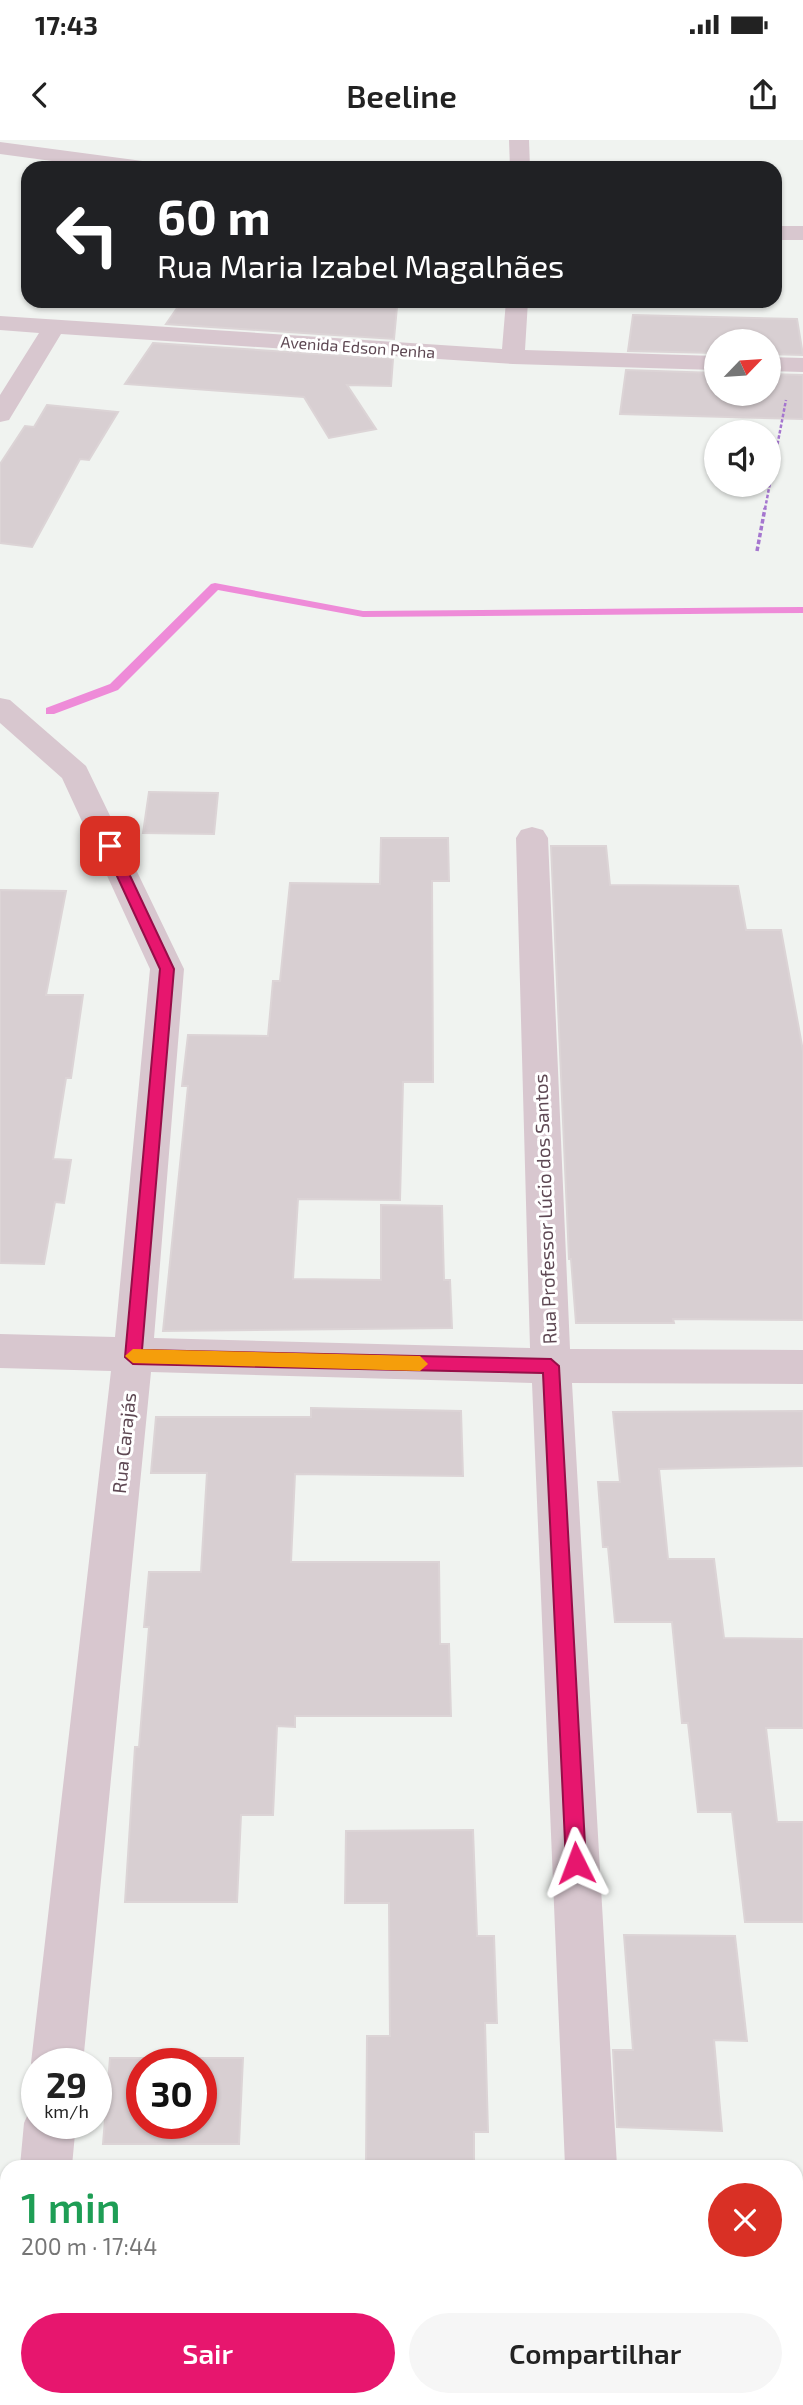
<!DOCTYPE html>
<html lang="pt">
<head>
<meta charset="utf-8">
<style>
	:root { --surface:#fff; --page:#f6f6f6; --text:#222; --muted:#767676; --accent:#e7166e }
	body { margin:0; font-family:"Exo 2",sans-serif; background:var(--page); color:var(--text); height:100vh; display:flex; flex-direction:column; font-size:26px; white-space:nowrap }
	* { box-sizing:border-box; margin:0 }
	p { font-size:23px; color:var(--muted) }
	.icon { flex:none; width:38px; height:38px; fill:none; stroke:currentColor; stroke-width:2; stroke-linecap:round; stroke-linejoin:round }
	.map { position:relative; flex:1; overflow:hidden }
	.drawer { position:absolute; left:0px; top:2020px; width:803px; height:247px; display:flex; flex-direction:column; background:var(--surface); border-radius:21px 21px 0 0; box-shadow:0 2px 5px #0004 }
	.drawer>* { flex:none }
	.hud { position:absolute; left:21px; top:21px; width:761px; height:147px; border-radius:21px; box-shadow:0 2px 5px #0004; background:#202124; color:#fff; overflow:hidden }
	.needle { width:46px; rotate:65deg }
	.buttons { position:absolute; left:704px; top:189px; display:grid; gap:14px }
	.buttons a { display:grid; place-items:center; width:77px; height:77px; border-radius:50%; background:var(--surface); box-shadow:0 2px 5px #0004; font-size:35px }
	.speed { position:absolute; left:21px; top:1908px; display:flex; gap:14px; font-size:35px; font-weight:700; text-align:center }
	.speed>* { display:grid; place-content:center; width:91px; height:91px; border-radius:50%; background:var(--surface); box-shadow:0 2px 5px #0004; line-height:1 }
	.speed small { font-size:18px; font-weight:400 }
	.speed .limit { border:10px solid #d22; background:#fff; color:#111 }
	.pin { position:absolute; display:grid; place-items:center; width:60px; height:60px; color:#fff; margin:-30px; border-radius:14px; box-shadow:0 4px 10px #0006 }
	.me { position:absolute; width:77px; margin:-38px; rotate:357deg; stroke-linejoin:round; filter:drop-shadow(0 0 5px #0008) }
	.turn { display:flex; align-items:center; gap:24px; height:147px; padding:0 21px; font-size:32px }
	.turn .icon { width:91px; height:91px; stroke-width:2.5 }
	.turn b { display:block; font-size:49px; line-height:60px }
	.round { display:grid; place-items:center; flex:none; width:74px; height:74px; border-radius:37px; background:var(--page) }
	.summary { display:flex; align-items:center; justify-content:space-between; height:119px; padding:0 21px }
	h1 { font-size:42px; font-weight:600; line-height:52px; color:#1e9e55 }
	.action { display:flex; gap:14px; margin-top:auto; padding:14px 21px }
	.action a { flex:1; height:80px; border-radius:42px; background:var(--accent); color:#fff; font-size:28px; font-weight:600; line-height:80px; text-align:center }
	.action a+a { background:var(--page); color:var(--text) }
	.status { display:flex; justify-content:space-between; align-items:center; height:49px; padding:0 35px; background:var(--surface); direction:ltr }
	.status svg { height:19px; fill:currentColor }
	header { display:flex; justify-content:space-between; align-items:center; height:91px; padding:0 21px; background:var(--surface); font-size:32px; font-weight:600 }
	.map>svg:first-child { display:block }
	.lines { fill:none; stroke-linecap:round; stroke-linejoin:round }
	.stream { fill:#ee8bd8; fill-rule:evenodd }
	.building { fill:#d8cfd2; stroke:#dcd4d6; stroke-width:2; fill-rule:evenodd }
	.path-far1 { stroke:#a576cf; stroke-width:2.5; stroke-dasharray:3.5 2; stroke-linecap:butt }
	.path { stroke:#a576cf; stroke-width:3.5; stroke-dasharray:4.5 2.5; stroke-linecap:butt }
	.minor { fill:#d8c7cf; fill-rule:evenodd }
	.route { fill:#e7166e; stroke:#960e48; stroke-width:2 }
	.slow { fill:#f59e0b }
	.labels { text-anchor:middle; stroke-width:6; stroke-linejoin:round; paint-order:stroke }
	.far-street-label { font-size:16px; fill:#5e4853; stroke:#fff }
	.street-label { font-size:19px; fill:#5e4853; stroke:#fff }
</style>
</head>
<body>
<div class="status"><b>17:43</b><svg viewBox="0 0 49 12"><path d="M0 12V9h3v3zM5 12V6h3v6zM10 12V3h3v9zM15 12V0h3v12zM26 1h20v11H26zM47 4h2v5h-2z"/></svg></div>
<header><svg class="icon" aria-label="back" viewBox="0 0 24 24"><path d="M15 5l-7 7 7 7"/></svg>Beeline<svg class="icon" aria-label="share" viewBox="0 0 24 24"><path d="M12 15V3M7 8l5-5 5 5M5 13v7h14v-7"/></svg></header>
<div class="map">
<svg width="803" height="2265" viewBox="0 0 803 2265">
	<rect width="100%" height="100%" fill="#f0f3f0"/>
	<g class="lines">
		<path class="stream" d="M 215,443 L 363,471 L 803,467 L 803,473 L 363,477 L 218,450 L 118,550 L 54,574 L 46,574 L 46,568 L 110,544 L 211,444 Z"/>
	</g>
	<g class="building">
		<path d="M 182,161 L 338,161 L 336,165 L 397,167 L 394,199 L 166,184 Z"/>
		<path d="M 633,175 L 797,179 L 803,215 L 768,214 L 768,201 L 716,201 L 716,213 L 628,211 Z"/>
		<path d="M 153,203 L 393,219 L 391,246 L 347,245 L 376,289 L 329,298 L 304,257 L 125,244 Z"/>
		<path d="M 626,230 L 716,233 L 716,254 L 768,254 L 768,234 L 803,235 L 803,279 L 620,274 Z"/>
		<path d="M 47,265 L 118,272 L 89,320 L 80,319 L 32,407 L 0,403 L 0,324 L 25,286 L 34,287 Z"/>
		<path d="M 149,652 L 218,653 L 214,694 L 143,693 Z"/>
		<path d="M 381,698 L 448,698 L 449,741 L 432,741 L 433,942 L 403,942 L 400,1060 L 298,1059 L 293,1139 L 381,1140 L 381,1065 L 442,1066 L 444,1140 L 450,1140 L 452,1188 L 163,1191 L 188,946 L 182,946 L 188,895 L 268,896 L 273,841 L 280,841 L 290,743 L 380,744 Z"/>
		<path d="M 551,706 L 606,706 L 610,745 L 738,746 L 746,790 L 781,790 L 803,911 L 803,1180 L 673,1179 L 674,1183 L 576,1183 L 571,1119 L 569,1119 Z"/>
		<path d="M 0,750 L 66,751 L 46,855 L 83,855 L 71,938 L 66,938 L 53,1019 L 71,1020 L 64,1063 L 55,1062 L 44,1124 L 0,1123 Z"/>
		<path d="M 311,1268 L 461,1271 L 463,1336 L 295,1334 L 291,1422 L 439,1422 L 440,1504 L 449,1504 L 451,1576 L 295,1576 L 295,1587 L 277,1586 L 273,1675 L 241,1675 L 237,1762 L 125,1762 L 135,1607 L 139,1607 L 149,1487 L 144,1487 L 149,1432 L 201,1432 L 207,1333 L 151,1333 L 156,1277 L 311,1277 Z"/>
		<path d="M 803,1271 L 803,1326 L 659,1329 L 668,1419 L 714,1419 L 724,1498 L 803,1499 L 803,1588 L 766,1588 L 777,1682 L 803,1682 L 803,1782 L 745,1782 L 732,1672 L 698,1672 L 688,1583 L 682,1583 L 672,1482 L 615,1482 L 608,1407 L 603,1407 L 598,1342 L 620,1342 L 613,1272 Z"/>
		<path d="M 473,1690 L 477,1796 L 494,1796 L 497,1883 L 485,1883 L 488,1992 L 474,1992 L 474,2026 L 366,2026 L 367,1896 L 390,1896 L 389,1763 L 345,1763 L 346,1691 Z"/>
		<path d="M 624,1795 L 735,1796 L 747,1901 L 714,1900 L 722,1991 L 617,1987 L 613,1910 L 633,1910 Z"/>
		<path d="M 110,1918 L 243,1918 L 239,2004 L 103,2004 ZM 142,1923 L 201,1923 L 201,1983 L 142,1983 Z"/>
	</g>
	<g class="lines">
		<path class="path-far1" d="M 765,369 L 786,260"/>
		<path class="path" d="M 757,411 L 765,368"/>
		<g class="minor">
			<path d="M 509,0 L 529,0 L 530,28 L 510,28 Z"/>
			<path d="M 0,2 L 150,22 L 160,28 L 104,28 L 0,14 Z"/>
			<rect x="775" y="86" width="28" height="14"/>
			<path d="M 506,161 L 528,161 L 525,210 L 716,216 L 716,230 L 513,224 L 61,194 L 12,275 L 9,280 L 0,282 L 0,255 L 39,193 L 0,190 L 0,176 L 502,209 Z"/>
			<path d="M 768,217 L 803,218 L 803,232 L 768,231 Z"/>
			<path d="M 0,558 L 10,560 L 86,626 L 184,829 L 154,1198 L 530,1208 L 516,698 L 521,690 L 532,687 L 543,690 L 548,698 L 570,1209 L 803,1210 L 803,1244 L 572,1243 L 617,2026 L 565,2026 L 532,1243 L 151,1232 L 83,1923 L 37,1923 L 37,1936 L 31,1923 L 111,1231 L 0,1228 L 0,1194 L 115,1197 L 150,829 L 62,638 L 0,583 Z"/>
			<path d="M 37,1962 L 37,1983 L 76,1983 L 72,2026 L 20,2026 L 24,1983 L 32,1965 Z"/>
			<path d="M 7,2236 L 7,2259 L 48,2259 L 48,2265 L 0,2265 L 0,2239 Z"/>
			<rect x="575" y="2259" width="56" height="6"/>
		</g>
	</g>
	<path class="route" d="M 110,702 L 116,706 L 174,829 L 142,1210 L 551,1219 L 559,1226 L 586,1723 L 583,1730 L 576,1733 L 569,1730 L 566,1723 L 543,1233 L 133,1224 L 125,1217 L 160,829 L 103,706 Z"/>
	<path class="slow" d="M 133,1209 L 420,1216 L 428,1224 L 420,1231 L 133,1223 L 125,1216 Z"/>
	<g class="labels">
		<g class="far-street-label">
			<text transform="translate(358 207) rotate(4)" y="6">Avenida Edson Penha</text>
		</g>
		<g class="street-label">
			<text transform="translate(545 1069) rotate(-92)" y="7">Rua Professor Lúcio dos Santos</text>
			<text transform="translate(124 1303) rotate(-84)" y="7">Rua Carajás</text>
		</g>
	</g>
</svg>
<div class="buttons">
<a><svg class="needle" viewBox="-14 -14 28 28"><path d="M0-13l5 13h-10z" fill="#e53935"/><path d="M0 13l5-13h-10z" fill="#767676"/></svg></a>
<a><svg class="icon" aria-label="sound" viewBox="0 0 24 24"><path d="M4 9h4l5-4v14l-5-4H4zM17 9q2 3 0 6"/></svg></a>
</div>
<div class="speed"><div>29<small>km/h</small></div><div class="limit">30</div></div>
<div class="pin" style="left:110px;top:706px;background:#d93025"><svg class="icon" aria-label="arrive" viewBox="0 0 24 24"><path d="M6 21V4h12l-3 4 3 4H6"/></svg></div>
<svg class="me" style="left:576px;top:1723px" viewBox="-20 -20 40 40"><path d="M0-17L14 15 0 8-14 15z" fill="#e7166e" stroke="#fff" stroke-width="4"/></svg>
<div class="hud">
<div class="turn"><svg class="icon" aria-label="left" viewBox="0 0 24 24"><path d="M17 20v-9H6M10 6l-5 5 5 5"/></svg><div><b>60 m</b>Rua Maria Izabel Magalhães</div></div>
</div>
<section class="drawer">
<div class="summary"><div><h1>1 min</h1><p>200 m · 17:44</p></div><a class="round" style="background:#d93025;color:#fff"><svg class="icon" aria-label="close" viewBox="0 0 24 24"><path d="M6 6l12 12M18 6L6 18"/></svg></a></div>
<div class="action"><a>Sair</a><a>Compartilhar</a></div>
</section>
</div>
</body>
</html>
